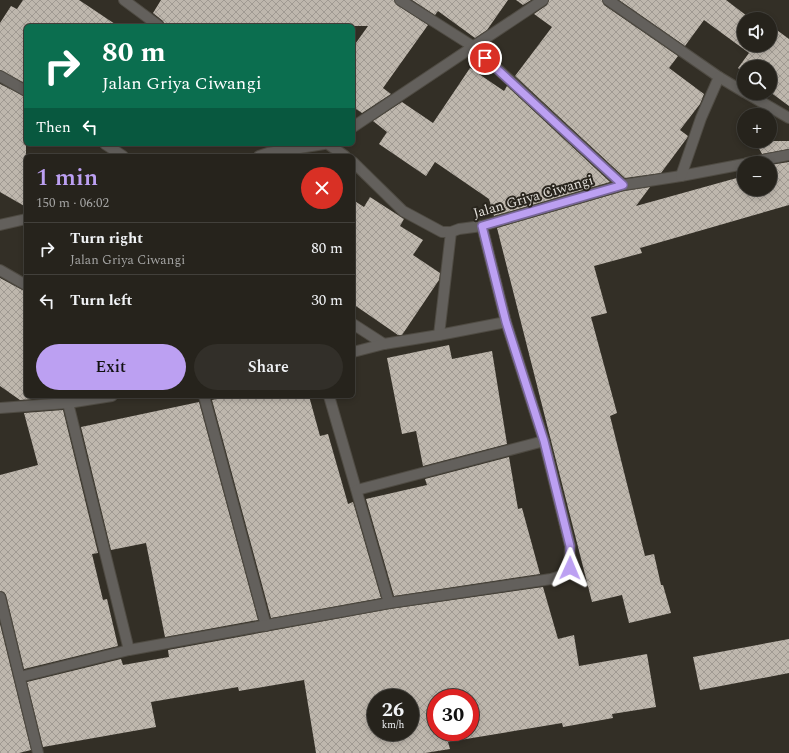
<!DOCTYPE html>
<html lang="en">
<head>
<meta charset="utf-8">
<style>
	:root { --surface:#26231c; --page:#322f29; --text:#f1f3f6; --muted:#a4a4a3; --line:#42403b; --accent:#bca0f2 }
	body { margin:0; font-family:Spectral,serif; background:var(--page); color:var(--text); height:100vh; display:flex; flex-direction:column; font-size:15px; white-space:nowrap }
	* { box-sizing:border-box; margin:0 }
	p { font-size:13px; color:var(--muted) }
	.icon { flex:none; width:22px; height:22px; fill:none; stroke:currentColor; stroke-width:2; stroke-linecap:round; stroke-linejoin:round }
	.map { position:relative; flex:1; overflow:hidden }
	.side { position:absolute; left:24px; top:154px; width:331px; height:244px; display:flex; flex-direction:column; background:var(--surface); border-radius:6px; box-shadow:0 2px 6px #0003,0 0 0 1px var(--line) }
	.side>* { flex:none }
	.top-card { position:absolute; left:24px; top:24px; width:331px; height:122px; border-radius:6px; box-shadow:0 2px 6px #0003,0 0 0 1px var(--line); background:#0b6e4f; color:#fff; overflow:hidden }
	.tools { position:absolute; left:737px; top:12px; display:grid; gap:8px }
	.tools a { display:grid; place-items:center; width:40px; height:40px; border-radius:50%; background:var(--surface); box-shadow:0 2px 6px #0003,0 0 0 1px var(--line); font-size:20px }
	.speed { position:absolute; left:367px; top:689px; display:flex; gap:8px; font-size:20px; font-weight:700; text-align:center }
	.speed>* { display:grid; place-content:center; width:52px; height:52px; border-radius:50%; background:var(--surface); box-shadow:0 2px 6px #0003,0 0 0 1px var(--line); line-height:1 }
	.speed small { font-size:10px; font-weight:400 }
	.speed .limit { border:6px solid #d22; background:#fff; color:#111 }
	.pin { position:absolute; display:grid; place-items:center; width:34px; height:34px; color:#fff; margin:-17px; border:2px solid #fff; border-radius:50%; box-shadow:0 1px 4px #0007 }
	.me { position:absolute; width:44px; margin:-22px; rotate:1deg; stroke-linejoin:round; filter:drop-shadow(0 0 3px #0008) }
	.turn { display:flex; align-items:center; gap:14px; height:84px; padding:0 12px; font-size:18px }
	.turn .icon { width:52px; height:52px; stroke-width:2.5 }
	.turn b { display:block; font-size:28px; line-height:34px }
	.then { display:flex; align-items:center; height:38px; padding:0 12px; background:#0003; gap:8px; font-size:15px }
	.round { display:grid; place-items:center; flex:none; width:42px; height:42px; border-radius:21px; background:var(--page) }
	.summary { display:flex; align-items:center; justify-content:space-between; height:68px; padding:0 12px }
	h1 { font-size:24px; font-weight:600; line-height:30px; color:var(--accent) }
	.button { display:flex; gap:8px; margin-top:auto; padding:8px 12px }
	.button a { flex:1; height:46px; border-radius:24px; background:var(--accent); color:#111; font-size:16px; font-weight:600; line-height:46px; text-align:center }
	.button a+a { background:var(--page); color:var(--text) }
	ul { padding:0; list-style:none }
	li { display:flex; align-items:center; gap:12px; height:52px; padding:0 12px; border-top:1px solid var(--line) }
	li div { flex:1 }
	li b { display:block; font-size:15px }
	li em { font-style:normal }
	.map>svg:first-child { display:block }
	.building { fill:url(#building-cross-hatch); fill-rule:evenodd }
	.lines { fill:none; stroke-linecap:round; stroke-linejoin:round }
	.street-casing { stroke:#4f4b43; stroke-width:12 }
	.street { stroke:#63605c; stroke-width:10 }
	.route-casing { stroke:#7a689d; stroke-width:10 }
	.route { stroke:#bca0f2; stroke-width:7 }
	.labels { text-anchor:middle; stroke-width:4; stroke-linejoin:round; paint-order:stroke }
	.street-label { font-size:14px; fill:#e1ded9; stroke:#29251d }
</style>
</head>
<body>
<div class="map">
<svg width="789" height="753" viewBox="0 0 789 753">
	<defs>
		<pattern id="building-cross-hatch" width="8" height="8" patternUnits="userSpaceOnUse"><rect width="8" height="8" fill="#beb7ad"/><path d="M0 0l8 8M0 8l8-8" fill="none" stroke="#a09a92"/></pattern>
	</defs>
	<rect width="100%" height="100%" fill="#332f26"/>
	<g class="building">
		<path d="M 23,0 L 79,0 L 118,26 L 26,26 L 26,84 L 0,70 L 0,23 L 11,6 L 17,9 Z"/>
		<path d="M 161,0 L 394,0 L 397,5 L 428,25 L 383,88 L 391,94 L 362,113 L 353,107 L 353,47 L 368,26 L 165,26 L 163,21 L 153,13 Z"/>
		<path d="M 412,0 L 508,0 L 487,30 L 475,38 L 438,11 L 435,15 Z"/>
		<path d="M 516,0 L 531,0 L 523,5 Z"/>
		<path d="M 549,0 L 602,0 L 604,5 L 678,56 L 669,68 L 704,94 L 700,104 L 680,130 L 688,136 L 687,138 L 661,173 L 625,178 L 515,76 L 552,27 L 534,14 L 547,5 Z"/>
		<path d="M 619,0 L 726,0 L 751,19 L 744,19 L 744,45 L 770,45 L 770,25 L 789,39 L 789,106 L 770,92 L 770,67 L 744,67 L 744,73 L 738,68 L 749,53 L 704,20 L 685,46 Z"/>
		<path d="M 470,68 L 504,91 L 507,86 L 610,182 L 494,216 L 489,199 L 435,162 L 426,176 L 379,144 L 387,132 L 373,121 L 402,102 L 433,123 Z"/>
		<path d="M 0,84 L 26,97 L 26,207 L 0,192 Z"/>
		<path d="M 755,141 L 789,141 L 789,149 L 762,154 Z"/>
		<path d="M 789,162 L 789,205 L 640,248 L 642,253 L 594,266 L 607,313 L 591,317 L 617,413 L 610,416 L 645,556 L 654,554 L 661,585 L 663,585 L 671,613 L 629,623 L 622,595 L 592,602 L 497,228 L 624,191 L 650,187 L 636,206 L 744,176 L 744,189 L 770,189 L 770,165 Z"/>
		<path d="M 370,197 L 404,219 L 400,226 L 423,240 L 413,255 L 440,273 L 439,280 L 402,335 L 398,335 L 353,304 L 353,200 L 364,207 Z"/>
		<path d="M 0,278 L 26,292 L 26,396 L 59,396 L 59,397 L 20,400 L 0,386 Z"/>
		<path d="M 449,345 L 452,359 L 492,351 L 507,444 L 423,466 L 416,431 L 402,434 L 387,358 Z"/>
		<path d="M 230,396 L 309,396 L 320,436 L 328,434 L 348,504 L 353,502 L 381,598 L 271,618 L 212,400 Z"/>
		<path d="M 199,402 L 258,620 L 165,637 L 146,543 L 111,550 L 81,427 Z"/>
		<path d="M 63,410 L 98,553 L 92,554 L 103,600 L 107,599 L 118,646 L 24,669 L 6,595 L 4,592 L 0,591 L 0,475 L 38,465 L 24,413 Z"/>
		<path d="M 509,457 L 518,509 L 522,508 L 540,574 L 394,596 L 366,499 L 427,485 L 425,479 Z"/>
		<path d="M 543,587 L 558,639 L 574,635 L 579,666 L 647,654 L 656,707 L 612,714 L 613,718 L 563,727 L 562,723 L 448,742 L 450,749 L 425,753 L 316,753 L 304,680 L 239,691 L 238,687 L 151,702 L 156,727 L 43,747 L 27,682 L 121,659 L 123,665 L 169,657 L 168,650 L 390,609 ZM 376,698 L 410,698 L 410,732 L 376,732 ZM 436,698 L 470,698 L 470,732 L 436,732 Z"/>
		<path d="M 0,624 L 31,750 L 19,753 L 0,753 Z"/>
		<path d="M 789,639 L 789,673 L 700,690 L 693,657 Z"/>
	</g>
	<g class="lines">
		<g class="street-casing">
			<g id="street">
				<path d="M 124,0 L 159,26"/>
				<path d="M 400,0 L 474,47 L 623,185"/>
				<path d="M 608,0 L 719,77 L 744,92"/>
				<path d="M 0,76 L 26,91"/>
				<path d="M 746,93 L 789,118"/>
				<path d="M 353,127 L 543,0"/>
				<path d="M 105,144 L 123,156"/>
				<path d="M 328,144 L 345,156"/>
				<path d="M 259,156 L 268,153 L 324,144"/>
				<path d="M 353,162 L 403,211 L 442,232 L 451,232 L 459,229 L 482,226 L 623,185 L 681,176 L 744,164"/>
				<path d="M 747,163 L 789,155"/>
				<path d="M 681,176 L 701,118 L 719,77"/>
				<path d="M 0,225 L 26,219"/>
				<path d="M 0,270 L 26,285"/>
				<path d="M 353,324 L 384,344"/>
				<path d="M 439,335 L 451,232"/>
				<path d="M 353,352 L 384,344 L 439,335 L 506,322"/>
				<path d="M 204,396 L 266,626"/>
				<path d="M 329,396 L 389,603"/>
				<path d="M 68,403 L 129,650"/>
				<path d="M 0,408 L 68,403 L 112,396"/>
				<path d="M 357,490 L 544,441"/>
				<path d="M 0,597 L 38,753"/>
				<path d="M 20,677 L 129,650 L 389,603 L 551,579 L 564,575 L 569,568 L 570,546 L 544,441 L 506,322 L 482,226"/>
			</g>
		</g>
		<use href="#street" class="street"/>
	</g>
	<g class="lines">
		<g class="route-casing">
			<path id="route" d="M 485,58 L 623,185 L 482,226 L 506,322 L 544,441 L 570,546 L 570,568"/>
		</g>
		<use href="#route" class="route"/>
	</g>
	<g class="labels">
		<g class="street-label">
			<text transform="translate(533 196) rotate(-16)" y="5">Jalan Griya Ciwangi</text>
		</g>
	</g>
</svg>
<div class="tools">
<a><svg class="icon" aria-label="sound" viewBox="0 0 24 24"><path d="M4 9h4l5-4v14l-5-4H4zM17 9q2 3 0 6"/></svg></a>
<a><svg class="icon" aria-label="search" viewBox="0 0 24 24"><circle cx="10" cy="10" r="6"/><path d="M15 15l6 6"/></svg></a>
<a>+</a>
<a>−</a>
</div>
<div class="speed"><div>26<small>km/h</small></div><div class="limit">30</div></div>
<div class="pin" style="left:485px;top:58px;background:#d93025"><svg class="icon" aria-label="arrive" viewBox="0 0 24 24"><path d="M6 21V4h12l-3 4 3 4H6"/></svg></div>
<svg class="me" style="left:570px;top:568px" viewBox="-20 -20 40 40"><path d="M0-17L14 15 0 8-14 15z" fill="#bca0f2" stroke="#fff" stroke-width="4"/></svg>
<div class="top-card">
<div class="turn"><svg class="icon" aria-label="right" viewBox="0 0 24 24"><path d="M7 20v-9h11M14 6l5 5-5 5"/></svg><div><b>80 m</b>Jalan Griya Ciwangi</div></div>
<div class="then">Then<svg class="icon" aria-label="left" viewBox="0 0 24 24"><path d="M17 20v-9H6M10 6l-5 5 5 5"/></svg></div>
</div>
<section class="side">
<div class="summary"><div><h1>1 min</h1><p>150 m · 06:02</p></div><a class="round" style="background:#d93025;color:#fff"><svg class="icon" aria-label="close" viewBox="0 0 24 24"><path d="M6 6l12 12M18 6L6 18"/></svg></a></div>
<ul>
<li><svg class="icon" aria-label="right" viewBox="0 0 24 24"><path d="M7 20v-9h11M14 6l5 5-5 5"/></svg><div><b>Turn right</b><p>Jalan Griya Ciwangi</p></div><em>80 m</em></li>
<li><svg class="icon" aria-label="left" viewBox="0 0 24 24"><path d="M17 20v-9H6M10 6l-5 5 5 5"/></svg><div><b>Turn left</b></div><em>30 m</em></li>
</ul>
<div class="button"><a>Exit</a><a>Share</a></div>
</section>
</div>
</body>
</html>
